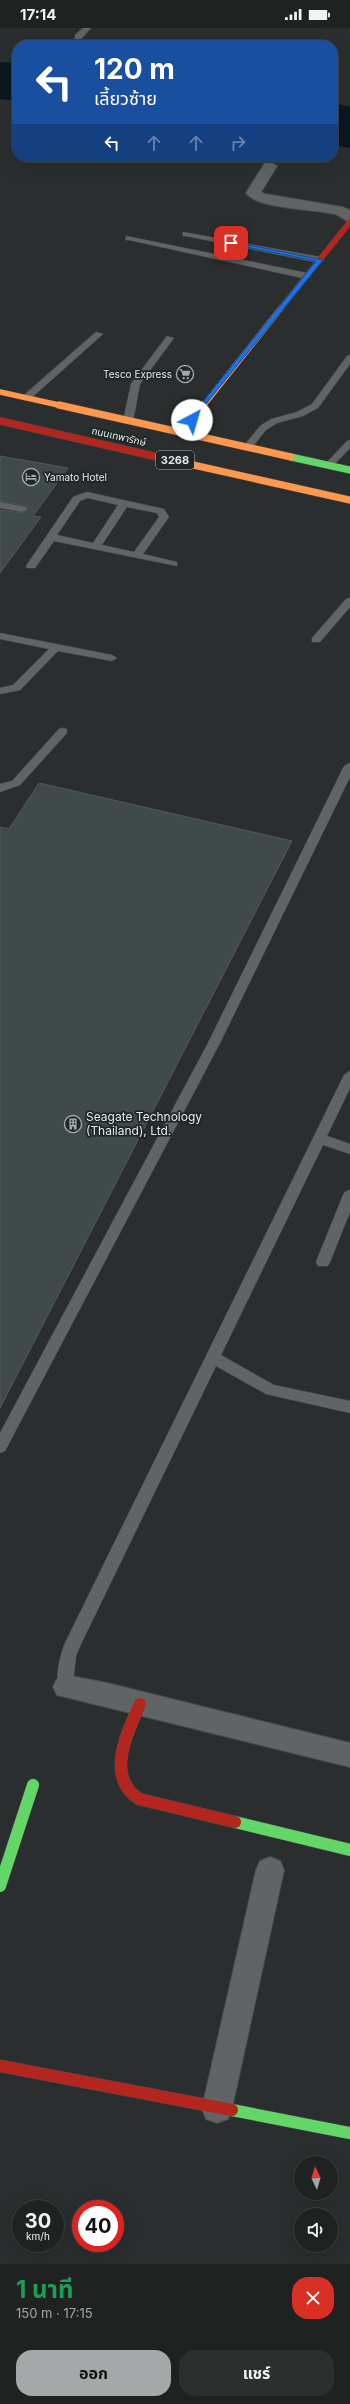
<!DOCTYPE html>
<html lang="th">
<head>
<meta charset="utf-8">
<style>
	:root { --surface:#202222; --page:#2d2f2f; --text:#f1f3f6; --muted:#a2a4a5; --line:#3d3f40; --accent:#a4a8a8 }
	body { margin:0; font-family:Inter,"Noto Sans Thai",sans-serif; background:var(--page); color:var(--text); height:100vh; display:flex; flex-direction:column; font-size:15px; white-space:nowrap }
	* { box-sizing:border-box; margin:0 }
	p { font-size:13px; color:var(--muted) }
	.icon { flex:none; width:22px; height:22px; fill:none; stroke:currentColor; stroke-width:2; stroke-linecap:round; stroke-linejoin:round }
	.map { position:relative; height:2236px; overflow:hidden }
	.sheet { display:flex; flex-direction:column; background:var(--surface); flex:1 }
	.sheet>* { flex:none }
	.banner { position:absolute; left:12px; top:12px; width:326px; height:122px; border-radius:16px; box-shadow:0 4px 16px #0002,0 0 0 1px var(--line); background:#1a4fa0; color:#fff; overflow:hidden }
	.needle { width:26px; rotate:355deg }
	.buttons { position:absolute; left:294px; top:2128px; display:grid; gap:8px }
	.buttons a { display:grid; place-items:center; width:44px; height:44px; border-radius:50%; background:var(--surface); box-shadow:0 4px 16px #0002,0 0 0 1px var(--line); font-size:20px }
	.speed { position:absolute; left:12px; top:2172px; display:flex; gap:8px; font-size:20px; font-weight:700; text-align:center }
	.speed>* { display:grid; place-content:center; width:52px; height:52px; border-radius:50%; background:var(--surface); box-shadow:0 4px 16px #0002,0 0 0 1px var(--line); line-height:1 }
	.speed small { font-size:10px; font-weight:400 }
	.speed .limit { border:6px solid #d22; background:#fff; color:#111 }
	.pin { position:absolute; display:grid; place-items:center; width:34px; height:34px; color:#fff; margin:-17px; border-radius:8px; box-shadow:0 2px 6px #0006 }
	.me { position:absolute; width:44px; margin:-22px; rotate:39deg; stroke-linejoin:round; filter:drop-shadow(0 0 3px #0008) }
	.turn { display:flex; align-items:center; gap:14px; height:84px; padding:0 16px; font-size:18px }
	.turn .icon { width:52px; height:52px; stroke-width:2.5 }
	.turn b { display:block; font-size:28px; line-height:34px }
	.lanes { display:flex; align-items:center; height:38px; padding:0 16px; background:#0003; justify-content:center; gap:20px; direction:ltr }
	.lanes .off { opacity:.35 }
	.round { display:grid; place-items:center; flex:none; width:42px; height:42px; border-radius:16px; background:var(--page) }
	.head { display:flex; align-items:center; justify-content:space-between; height:68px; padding:0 16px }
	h1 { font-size:24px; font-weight:700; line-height:30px; color:#1e9e55 }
	.cta { display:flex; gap:8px; margin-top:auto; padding:8px 16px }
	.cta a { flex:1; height:46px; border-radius:16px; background:var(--accent); color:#111; font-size:16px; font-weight:700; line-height:46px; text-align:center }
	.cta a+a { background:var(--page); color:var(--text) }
	.status { display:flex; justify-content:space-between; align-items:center; height:28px; padding:0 20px; background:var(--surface); direction:ltr }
	.status svg { height:11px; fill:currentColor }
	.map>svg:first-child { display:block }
	.water { fill:#0b171f }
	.building { fill:#404a49; stroke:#565858 }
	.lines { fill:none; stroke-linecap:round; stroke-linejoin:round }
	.lane-casing { stroke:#494c4c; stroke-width:1 }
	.street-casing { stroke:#494c4c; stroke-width:2 }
	.fast-far1-casing { stroke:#494c4c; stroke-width:8 }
	.fast-casing { stroke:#494c4c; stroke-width:13 }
	.slow-far1-casing { stroke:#494c4c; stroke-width:6 }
	.slow-casing { stroke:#494c4c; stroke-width:8 }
	.jam-far2-casing { stroke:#494c4c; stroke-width:6 }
	.jam-far1-casing { stroke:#494c4c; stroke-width:8 }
	.jam-casing { stroke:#494c4c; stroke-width:13 }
	.lane { fill:#606464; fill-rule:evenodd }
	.street { fill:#606464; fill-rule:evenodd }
	.fast-far1 { stroke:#63d668; stroke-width:7 }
	.fast { stroke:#63d668; stroke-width:12 }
	.slow-far1 { stroke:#ff974d; stroke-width:5.5 }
	.slow { stroke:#ff974d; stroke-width:7 }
	.jam-far2 { stroke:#b3261e; stroke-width:5.5 }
	.jam-far1 { stroke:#b3261e; stroke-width:7 }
	.jam { stroke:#b3261e; stroke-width:12 }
	.route { fill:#1a73e8; stroke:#114b97 }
	.labels { text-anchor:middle; stroke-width:3.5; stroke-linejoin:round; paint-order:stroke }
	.far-poi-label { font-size:10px; fill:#e5eaea; stroke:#1e2626; text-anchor:end }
	.far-street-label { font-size:10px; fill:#e5eaea; stroke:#1e2626 }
	.shield { fill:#1e2626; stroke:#a9afaf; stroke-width:1 }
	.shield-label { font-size:11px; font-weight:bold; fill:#e5eaea }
	.poi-label { font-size:12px; fill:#e5eaea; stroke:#1e2626; text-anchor:start }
</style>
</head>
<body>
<div class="status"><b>17:14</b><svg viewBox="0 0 49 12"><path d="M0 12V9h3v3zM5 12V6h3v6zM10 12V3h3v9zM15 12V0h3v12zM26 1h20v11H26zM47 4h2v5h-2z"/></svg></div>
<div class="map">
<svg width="350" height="2236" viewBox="0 0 350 2236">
	<rect width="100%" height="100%" fill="#2a2e2e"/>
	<g class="water">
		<path d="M 0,34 L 17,35 L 17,73 L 0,71 Z"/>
		<path d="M 333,75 L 350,79 L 350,120 L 333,117 Z"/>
	</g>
	<g class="building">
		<path d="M 0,428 L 68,440 L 33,488 L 41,489 L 0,545 L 0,482 L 22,485 L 28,481 L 25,478 L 0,473 Z"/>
		<path d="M 39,755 L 292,813 L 0,1380 L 0,799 L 9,801 Z"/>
	</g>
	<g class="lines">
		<g class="lane-casing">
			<g id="lane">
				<path d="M 83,0 L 91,0 L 81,11 L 75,11 L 75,7 Z"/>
				<path d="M 183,204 L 320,229 L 324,232 L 320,235 L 186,208 L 183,208 Z"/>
				<path d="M 126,208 L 307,245 L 311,248 L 307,251 L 129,212 L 126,212 Z"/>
				<path d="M 96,304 L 103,306 L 29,372 L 23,372 L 23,368 Z"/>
				<path d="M 167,308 L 174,310 L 140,356 L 133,393 L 125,395 L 123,393 L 131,356 Z"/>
				<path d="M 350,327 L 350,336 L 318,380 L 303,388 L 277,395 L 266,402 L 250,422 L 244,422 L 242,420 L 260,398 L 271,391 L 297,384 L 312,376 L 347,328 Z"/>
				<path d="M 350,412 L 350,420 L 332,439 L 326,439 L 326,435 L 347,413 Z"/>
				<path d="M 87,464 L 164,481 L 169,489 L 143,526 L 177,534 L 177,538 L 54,513 L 35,540 L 27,540 L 26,538 L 73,469 ZM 88,470 L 118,477 L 93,515 L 57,507 L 80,473 ZM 127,479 L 157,485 L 159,489 L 134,524 L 102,517 Z"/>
				<path d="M 0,474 L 25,479 L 27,481 L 22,484 L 0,480 Z"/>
				<path d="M 350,570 L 350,579 L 320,614 L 312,614 L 312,610 L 346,571 Z"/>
				<path d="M 0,605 L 112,627 L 117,630 L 112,633 L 58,623 L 20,662 L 0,666 L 0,660 L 13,657 L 49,621 L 0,611 Z"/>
				<path d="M 63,700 L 67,701 L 67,705 L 20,757 L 0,764 L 0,756 L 12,753 L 59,701 Z"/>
				<path d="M 350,735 L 350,749 L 220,1015 L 5,1423 L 0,1425 L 0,1405 L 208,1015 L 344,738 Z"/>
				<path d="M 350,1043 L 350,1060 L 327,1108 L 350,1116 L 350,1126 L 323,1117 L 221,1327 L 274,1357 L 350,1373 L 350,1385 L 266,1366 L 216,1338 L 81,1616 L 76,1628 L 72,1664 L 66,1666 L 60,1664 C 54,1650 60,1628 65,1615 L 344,1047 Z"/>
				<path d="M 350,1162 L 350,1184 L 330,1234 L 328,1238 L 318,1238 L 316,1234 L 343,1167 L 345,1164 Z"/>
			</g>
		</g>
		<g class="street-casing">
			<g id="street">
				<path d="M 270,134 L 277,138 L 261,164 L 265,166 L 342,179 L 350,182 L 350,194 C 344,193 341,187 334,186 C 314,181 257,181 246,165 L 265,135 Z"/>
				<path d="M 66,1647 L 107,1655 L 350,1715 L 350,1739 L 57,1667 L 53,1659 L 57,1651 Z"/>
				<path d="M 270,1829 L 280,1833 L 284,1842 L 232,2080 L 228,2091 L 217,2095 L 206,2091 L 202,2080 L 256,1842 L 260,1833 Z"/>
			</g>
		</g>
		<g class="fast-far1-casing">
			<path id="fast-far1" d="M 291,429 L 350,442"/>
		</g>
		<g class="fast-casing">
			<g id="fast">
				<path d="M 235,1794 L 350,1822"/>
				<path d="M 0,1858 L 33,1757"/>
				<path d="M 232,2082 L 350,2105"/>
			</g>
		</g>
		<g class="slow-far1-casing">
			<g id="slow-far1">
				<path d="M 0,364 L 63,378"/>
				<path d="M 203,378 L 281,280"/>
			</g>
		</g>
		<g class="slow-casing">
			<g id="slow">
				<path d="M 59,377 L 291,429"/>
				<path d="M 181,405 L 203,377"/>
				<path d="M 162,430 L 350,472"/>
			</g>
		</g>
		<g class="jam-far2-casing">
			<path id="jam-far2" d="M 281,280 L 350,194"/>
		</g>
		<g class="jam-far1-casing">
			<path id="jam-far1" d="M 0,393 L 162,430"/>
		</g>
		<g class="jam-casing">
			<g id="jam">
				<path d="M 140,1676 C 127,1705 105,1749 139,1771 L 235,1794"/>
				<path d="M 0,2038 L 232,2082"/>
			</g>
		</g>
		<use href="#lane" class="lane"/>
		<use href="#street" class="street"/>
		<use href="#fast-far1" class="fast-far1"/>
		<use href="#fast" class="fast"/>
		<use href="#slow-far1" class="slow-far1"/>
		<use href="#slow" class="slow"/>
		<use href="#jam-far2" class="jam-far2"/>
		<use href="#jam-far1" class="jam-far1"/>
		<use href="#jam" class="jam"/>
	</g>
	<path class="route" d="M 229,213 L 323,232 L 192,393 L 190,390 L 316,233 L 231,216 Z"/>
	<defs>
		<g id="supermarket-ring" transform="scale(0.9)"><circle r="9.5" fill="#1e2626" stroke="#a4a8a8" stroke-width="1.5"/><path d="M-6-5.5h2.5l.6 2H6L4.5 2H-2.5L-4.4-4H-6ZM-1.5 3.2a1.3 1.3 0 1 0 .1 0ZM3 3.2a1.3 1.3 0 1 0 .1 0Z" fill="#a4a8a8"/></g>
		<g id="hotel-ring" transform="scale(0.9)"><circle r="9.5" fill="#1e2626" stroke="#a4a8a8" stroke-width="1.5"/><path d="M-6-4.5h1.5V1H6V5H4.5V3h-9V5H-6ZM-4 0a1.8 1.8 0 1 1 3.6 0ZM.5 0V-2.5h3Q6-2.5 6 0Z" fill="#a4a8a8"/></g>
		<g id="building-ring" transform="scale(0.9)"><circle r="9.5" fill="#1e2626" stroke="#a4a8a8" stroke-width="1.5"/><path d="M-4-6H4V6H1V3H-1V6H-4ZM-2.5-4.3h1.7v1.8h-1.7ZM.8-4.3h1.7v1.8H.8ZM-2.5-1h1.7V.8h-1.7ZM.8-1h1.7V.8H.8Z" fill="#a4a8a8"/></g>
	</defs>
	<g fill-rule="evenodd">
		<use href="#supermarket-ring" x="185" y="346"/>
		<use href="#hotel-ring" x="31" y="449"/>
		<use href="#building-ring" x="73" y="1096"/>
	</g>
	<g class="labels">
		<g class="far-poi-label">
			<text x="172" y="350">Tesco Express</text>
			<text x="44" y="453" text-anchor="start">Yamato Hotel</text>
		</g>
		<g class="far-street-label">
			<text transform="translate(119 408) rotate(13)" y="4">ถนนเทพารักษ์</text>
		</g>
		<rect class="shield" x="156" y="423" width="38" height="18" rx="3"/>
		<g class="shield-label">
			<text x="175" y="436">3268</text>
		</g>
		<g class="poi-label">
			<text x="86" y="1093">Seagate Technology<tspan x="86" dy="14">(Thailand), Ltd.</tspan></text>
		</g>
	</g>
</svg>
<div class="buttons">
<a><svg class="needle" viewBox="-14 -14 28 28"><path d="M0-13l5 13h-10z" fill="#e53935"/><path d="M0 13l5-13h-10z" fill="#a2a4a5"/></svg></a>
<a><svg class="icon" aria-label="sound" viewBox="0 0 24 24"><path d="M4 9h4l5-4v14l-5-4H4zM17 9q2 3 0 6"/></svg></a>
</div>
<div class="speed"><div>30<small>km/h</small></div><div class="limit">40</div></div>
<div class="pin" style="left:231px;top:215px;background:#d93025"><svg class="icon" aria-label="arrive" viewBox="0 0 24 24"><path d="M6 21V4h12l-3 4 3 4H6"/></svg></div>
<svg class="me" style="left:192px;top:392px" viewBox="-20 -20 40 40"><circle r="19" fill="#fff"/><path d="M0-13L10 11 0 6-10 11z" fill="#1a73e8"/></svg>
<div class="banner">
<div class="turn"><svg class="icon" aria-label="left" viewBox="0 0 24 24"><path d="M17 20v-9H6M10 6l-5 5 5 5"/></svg><div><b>120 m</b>เลี้ยวซ้าย</div></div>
<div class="lanes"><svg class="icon" aria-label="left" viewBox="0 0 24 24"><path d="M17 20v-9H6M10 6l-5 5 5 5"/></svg><svg class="icon off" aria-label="ahead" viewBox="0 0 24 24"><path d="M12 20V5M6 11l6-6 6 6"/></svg><svg class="icon off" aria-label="ahead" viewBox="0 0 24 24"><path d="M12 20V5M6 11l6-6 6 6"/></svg><svg class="icon off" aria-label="right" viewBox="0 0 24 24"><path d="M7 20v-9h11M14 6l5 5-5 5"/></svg></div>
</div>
</div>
<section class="sheet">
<div class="head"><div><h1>1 นาที</h1><p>150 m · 17:15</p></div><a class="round" style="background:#d93025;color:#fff"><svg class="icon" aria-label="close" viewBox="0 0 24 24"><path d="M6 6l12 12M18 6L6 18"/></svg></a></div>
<div class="cta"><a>ออก</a><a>แชร์</a></div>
</section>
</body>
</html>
